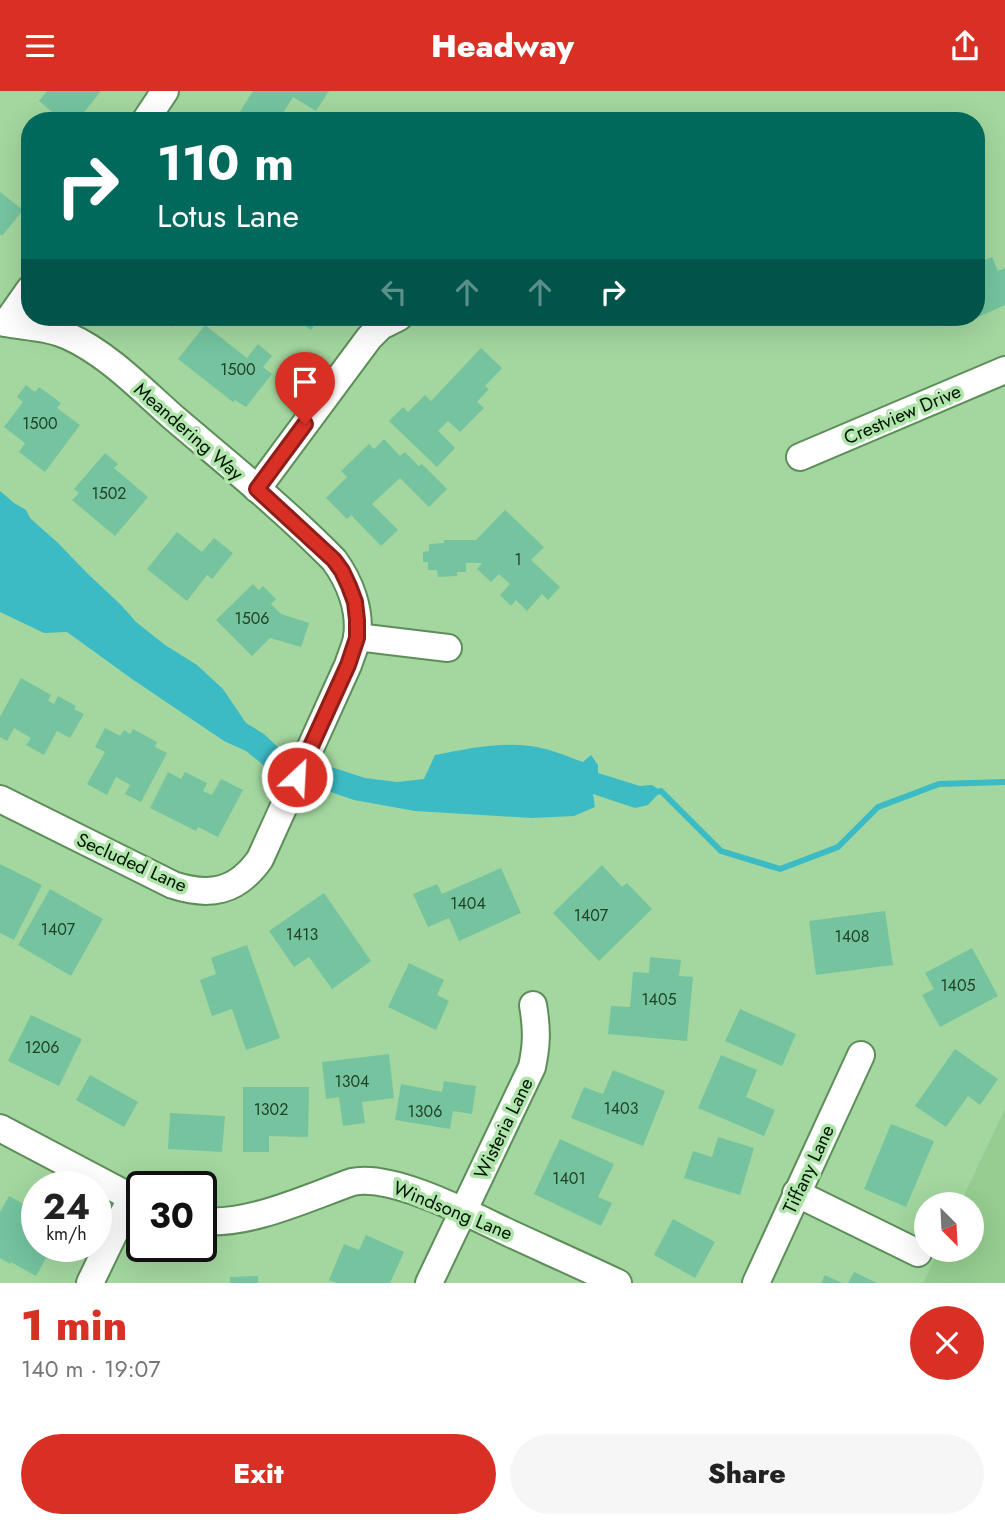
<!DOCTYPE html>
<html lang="en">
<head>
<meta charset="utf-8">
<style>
	:root { --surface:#fff; --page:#f6f6f6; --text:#222; --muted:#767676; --accent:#d93025 }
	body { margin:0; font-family:Jost,sans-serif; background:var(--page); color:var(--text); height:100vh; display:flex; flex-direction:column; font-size:26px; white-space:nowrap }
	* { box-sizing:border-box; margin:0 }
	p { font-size:23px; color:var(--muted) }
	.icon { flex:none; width:38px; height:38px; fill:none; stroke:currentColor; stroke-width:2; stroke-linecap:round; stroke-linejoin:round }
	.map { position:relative; height:1192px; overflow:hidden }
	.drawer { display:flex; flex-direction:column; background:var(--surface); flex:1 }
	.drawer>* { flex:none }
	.guide { position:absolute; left:21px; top:21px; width:964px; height:214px; border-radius:28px; box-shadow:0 7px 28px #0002; background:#00695c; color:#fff; overflow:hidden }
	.needle { width:46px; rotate:156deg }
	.tools { position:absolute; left:914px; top:1101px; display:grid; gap:14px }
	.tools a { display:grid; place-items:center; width:70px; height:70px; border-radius:50%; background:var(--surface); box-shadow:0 7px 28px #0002; font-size:35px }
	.speed { position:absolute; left:21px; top:1080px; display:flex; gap:14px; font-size:35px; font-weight:700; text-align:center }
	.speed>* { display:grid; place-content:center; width:91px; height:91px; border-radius:50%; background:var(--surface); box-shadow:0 7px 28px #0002; line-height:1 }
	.speed small { font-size:18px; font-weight:400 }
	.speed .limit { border:4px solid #111; border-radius:10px; background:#fff; color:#111 }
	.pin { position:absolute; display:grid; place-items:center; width:60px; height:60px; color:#fff; margin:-72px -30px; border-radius:50% 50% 50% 0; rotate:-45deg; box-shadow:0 0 7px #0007 }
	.pin .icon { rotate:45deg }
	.me { position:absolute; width:77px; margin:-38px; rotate:25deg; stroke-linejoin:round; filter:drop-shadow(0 0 5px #0008) }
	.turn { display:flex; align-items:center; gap:24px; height:147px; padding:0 21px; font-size:32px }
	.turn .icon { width:91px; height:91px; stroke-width:2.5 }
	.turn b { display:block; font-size:49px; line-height:60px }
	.lanes { display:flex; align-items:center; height:66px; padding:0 21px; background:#0003; justify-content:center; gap:35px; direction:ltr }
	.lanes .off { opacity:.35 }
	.round { display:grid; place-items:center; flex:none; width:74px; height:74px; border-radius:37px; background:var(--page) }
	.summary { display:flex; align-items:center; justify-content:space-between; height:119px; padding:0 21px }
	h1 { font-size:42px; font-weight:800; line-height:52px; color:var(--accent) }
	.action { display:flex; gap:14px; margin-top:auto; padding:14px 21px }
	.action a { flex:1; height:80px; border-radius:42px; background:var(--accent); color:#fff; font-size:28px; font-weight:800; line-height:80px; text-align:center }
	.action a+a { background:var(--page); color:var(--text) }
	header { display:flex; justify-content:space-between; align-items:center; height:91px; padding:0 21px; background:var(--accent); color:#fff; font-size:32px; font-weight:800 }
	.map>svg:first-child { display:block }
	.built { fill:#95ce90 }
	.water { fill:#3cbbc5 }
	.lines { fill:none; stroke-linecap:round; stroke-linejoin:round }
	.stream { stroke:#3cbbc5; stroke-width:6 }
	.building { fill:#75c49f }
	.minor-casing { stroke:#5d8e59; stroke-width:30 }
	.minor { stroke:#fff; stroke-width:26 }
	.route-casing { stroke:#8d1f18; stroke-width:18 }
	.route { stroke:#d93025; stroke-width:12 }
	.labels { text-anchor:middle; stroke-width:7; stroke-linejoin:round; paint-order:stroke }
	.number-label { font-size:16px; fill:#20412a }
	.street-label { font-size:19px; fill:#031503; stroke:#b0e5ab }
</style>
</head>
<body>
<header><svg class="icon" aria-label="menu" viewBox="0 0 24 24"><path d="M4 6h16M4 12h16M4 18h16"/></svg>Headway<svg class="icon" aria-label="share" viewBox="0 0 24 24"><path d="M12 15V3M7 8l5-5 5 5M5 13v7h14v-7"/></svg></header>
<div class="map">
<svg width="1005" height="1192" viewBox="0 0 1005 1192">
	<rect width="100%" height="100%" fill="#a3d79f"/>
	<path class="built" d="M 1005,1018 L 1005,1192 L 923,1192 L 939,1159 L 971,1158 L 971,1113 L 960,1113 Z"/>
	<path class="water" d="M 0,400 L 14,412 L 26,419 L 30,427 L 58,452 L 88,483 L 121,514 L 136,531 L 165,554 L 197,574 L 223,598 L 246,632 L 264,643 L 282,660 L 365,687 L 397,691 L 424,688 L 435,664 C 467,658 498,651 530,655 C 548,657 566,665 583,671 L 591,664 L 598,674 L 598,682 L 640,695 L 652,694 L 661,700 L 648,714 L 635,717 L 593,703 L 595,716 L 574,725 L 532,727 L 415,720 L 354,709 L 272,681 L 246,660 L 224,650 L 132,588 L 67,541 L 44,542 L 0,521 Z"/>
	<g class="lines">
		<path class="stream" d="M 653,702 L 661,700 L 721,760 L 780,778 L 838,756 L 878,716 L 939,693 L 1005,691"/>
	</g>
	<g class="building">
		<path d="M 47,0 L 101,0 L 77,30 L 63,30 L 39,10 Z"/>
		<path d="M 253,0 L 329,0 L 316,20 L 293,6 L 278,30 L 247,30 L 238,24 Z"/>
		<path d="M 0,101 L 23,119 L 2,145 L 0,143 Z"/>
		<path d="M 992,166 L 998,180 L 1005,177 L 1005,214 L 967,231 L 964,226 L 976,226 L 976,173 Z"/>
		<path d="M 154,226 L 178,226 L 172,236 Z"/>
		<path d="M 292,226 L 320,226 L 311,239 Z"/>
		<path d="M 205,234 L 247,267 L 258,253 L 272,265 L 263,276 L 272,283 L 246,316 L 235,309 L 233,311 L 178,268 Z"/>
		<path d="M 481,257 L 502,277 L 485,295 L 489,298 L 477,311 L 484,317 L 460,341 L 448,330 L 438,340 L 455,357 L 437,376 L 389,330 L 403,316 L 408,321 L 425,304 L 431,310 Z"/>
		<path d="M 26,294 L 35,301 L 39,296 L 61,312 L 57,317 L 80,334 L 45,381 L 19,361 L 25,352 L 4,336 L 23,311 L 17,306 Z"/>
		<path d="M 384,348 L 400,365 L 405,361 L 419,375 L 422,373 L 447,398 L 429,416 L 400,387 L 372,413 L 398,439 L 381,455 L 351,424 L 347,428 L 326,407 L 347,386 L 341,380 L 369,353 L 374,358 Z"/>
		<path d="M 105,362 L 118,373 L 114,377 L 148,406 L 115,445 L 72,409 L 79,402 L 74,398 Z"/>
		<path d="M 505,419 L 544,456 L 531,469 L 560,496 L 548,509 L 542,503 L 527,520 L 516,509 L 511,515 L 500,504 L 510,493 L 499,483 L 491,491 L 477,478 L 482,472 L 466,472 L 466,481 L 457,481 L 457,485 L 438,486 L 437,479 L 428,479 L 428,471 L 423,471 L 423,461 L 429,460 L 429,453 L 444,452 L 444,449 L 476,449 Z"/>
		<path d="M 177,441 L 202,461 L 214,447 L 233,462 L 212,488 L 207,484 L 187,510 L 147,478 Z"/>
		<path d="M 253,493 L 259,499 L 263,495 L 276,508 L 271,513 L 281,523 L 309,532 L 301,556 L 270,547 L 252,565 L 216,529 Z"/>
		<path d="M 21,587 L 51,604 L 48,610 L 54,613 L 58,605 L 76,615 L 74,618 L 84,623 L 70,647 L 57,640 L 44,664 L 26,654 L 31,647 L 14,637 L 7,650 L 0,646 L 0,626 Z"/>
		<path d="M 105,637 L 120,645 L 124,639 L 130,643 L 133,638 L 157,651 L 155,656 L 167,662 L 141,711 L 125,703 L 130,694 L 116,686 L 107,704 L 87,693 L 105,661 L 95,656 Z"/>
		<path d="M 168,681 L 181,688 L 185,681 L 207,692 L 203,700 L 212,704 L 221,688 L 243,699 L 218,746 L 198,736 L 196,740 L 150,717 Z"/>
		<path d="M 0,773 L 42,794 L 14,849 L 0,842 Z"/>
		<path d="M 602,774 L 622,796 L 627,792 L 652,818 L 599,870 L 553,822 Z"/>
		<path d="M 501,777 L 521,822 L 459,850 L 449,827 L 428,836 L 413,803 L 437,793 L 442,803 Z"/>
		<path d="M 50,798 L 103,828 L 71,885 L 18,854 Z"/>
		<path d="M 324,802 L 371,870 L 332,898 L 309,866 L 294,876 L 269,840 Z"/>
		<path d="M 885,820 L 893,874 L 816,884 L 809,830 Z"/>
		<path d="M 247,854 L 280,947 L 246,959 L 232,918 L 212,925 L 200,889 L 216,883 L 211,867 Z"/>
		<path d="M 972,857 L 998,905 L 940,936 L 922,904 L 934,898 L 925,882 Z"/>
		<path d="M 650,866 L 681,869 L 679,885 L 693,886 L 687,950 L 608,943 L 611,915 L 630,916 L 633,881 L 649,882 Z"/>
		<path d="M 409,872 L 444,889 L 437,904 L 449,910 L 436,939 L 388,916 Z"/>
		<path d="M 740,918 L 796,943 L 782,975 L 725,950 Z"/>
		<path d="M 31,924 L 82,948 L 59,995 L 8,970 Z"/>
		<path d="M 955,958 L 998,988 L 980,1014 L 968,1005 L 946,1036 L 915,1015 Z"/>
		<path d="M 389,963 L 394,1007 L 362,1011 L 365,1032 L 343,1035 L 339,1006 L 326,1008 L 322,971 Z"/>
		<path d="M 721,964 L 757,979 L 746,1006 L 775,1019 L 764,1045 L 698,1017 Z"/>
		<path d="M 613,979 L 665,1000 L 643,1055 L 571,1027 L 584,996 L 603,1003 Z"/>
		<path d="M 90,984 L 138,1011 L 124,1036 L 76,1009 Z"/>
		<path d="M 444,990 L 476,995 L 472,1023 L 453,1020 L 450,1038 L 395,1029 L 401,993 L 442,1001 Z"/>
		<path d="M 243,996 L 309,996 L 308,1046 L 269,1045 L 269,1061 L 243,1061 Z"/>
		<path d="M 170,1022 L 225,1025 L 222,1061 L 168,1058 Z"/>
		<path d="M 891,1033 L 934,1050 L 906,1116 L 864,1098 Z"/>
		<path d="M 718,1046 L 754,1057 L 740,1104 L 684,1087 L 693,1060 L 712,1066 Z"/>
		<path d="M 560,1048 L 614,1073 L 598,1106 L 612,1112 L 601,1135 L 534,1103 Z"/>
		<path d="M 9,1105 L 37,1121 L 37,1155 L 53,1155 L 36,1185 L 11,1171 L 10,1173 L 0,1167 L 0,1121 Z"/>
		<path d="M 673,1128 L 715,1151 L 695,1187 L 654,1164 Z"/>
		<path d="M 366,1144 L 404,1161 L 390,1192 L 337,1192 L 329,1189 L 344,1153 L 359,1159 Z"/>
		<path d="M 854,1181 L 877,1192 L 848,1192 Z"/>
		<path d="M 825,1184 L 842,1192 L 821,1192 Z"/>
		<path d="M 258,1185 L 258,1192 L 230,1192 L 230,1186 Z"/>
	</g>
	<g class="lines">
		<g class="minor-casing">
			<g id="minor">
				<path d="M 145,30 L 165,0"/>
				<path d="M 0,231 C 23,236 46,235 68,245 C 108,263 141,298 174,327 C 228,373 284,418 334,469 C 350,491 361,519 357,547 C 355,556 351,565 348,574 L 260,768 C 237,801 210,806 173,794 L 0,708"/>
				<path d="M 6,232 L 30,198"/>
				<path d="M 800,366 L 1005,279"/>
				<path d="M 257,398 L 369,247 L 381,235 L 399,226"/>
				<path d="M 357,546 L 448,557"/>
				<path d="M 0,1037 L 142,1112"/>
				<path d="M 796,1102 L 918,1162"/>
				<path d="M 201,1130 C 248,1135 307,1107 352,1091 C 392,1082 471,1124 509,1142 C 546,1159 582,1175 618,1192"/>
				<path d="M 90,1192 L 131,1107"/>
				<path d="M 429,1192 L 532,976 C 537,953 537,938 533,914"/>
				<path d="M 756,1192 L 861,964"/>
			</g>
		</g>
		<use href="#minor" class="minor"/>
	</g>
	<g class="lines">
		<g class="route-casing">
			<path id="route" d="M 297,686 L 348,574 L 357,547 L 357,529 L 355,511 L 349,495 L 342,480 L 334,469 L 257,398 L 305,333"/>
		</g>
		<use href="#route" class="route"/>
	</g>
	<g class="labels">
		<g class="number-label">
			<text x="238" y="284">1500</text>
			<text x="40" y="338">1500</text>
			<text x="109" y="408">1502</text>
			<text x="518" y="474">1</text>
			<text x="252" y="533">1506</text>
			<text x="468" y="818">1404</text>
			<text x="591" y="830">1407</text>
			<text x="58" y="844">1407</text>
			<text x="302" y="849">1413</text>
			<text x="852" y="851">1408</text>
			<text x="958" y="900">1405</text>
			<text x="659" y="914">1405</text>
			<text x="42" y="962">1206</text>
			<text x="352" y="996">1304</text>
			<text x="621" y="1023">1403</text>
			<text x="271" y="1024">1302</text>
			<text x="425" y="1026">1306</text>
			<text x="569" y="1093">1401</text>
		</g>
		<g class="street-label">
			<text transform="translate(902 323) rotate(-23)" y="7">Crestview Drive</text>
			<text transform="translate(189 340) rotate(41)" y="7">Meandering Way</text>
			<text transform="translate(132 771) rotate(24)" y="7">Secluded Lane</text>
			<text transform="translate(503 1037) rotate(-64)" y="7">Wisteria Lane</text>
			<text transform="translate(808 1078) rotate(-65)" y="7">Tiffany Lane</text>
			<text transform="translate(453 1119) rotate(22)" y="7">Windsong Lane</text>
		</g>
	</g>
</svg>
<div class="tools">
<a><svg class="needle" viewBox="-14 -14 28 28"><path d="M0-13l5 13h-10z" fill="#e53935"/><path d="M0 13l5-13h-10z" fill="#767676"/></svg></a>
</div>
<div class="speed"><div>24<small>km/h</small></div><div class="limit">30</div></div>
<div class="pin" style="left:305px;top:333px;background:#d93025"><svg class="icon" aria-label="arrive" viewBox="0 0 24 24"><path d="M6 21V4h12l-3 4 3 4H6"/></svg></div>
<svg class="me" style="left:297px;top:686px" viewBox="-20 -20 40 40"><circle r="17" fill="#d93025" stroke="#fff" stroke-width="3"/><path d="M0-11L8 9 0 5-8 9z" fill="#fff"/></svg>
<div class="guide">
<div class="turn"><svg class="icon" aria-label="right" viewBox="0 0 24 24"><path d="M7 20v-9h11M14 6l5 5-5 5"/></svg><div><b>110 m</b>Lotus Lane</div></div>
<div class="lanes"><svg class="icon off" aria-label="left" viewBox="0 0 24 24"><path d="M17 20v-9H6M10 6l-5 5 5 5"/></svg><svg class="icon off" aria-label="ahead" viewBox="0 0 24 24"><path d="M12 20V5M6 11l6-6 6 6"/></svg><svg class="icon off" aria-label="ahead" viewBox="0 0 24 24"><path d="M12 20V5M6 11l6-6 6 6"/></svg><svg class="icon" aria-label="right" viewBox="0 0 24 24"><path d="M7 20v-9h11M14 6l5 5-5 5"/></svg></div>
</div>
</div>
<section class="drawer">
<div class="summary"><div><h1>1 min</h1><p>140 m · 19:07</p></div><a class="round" style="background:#d93025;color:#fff"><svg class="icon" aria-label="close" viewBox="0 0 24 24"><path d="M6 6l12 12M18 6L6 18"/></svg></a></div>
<div class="action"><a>Exit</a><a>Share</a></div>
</section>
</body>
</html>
